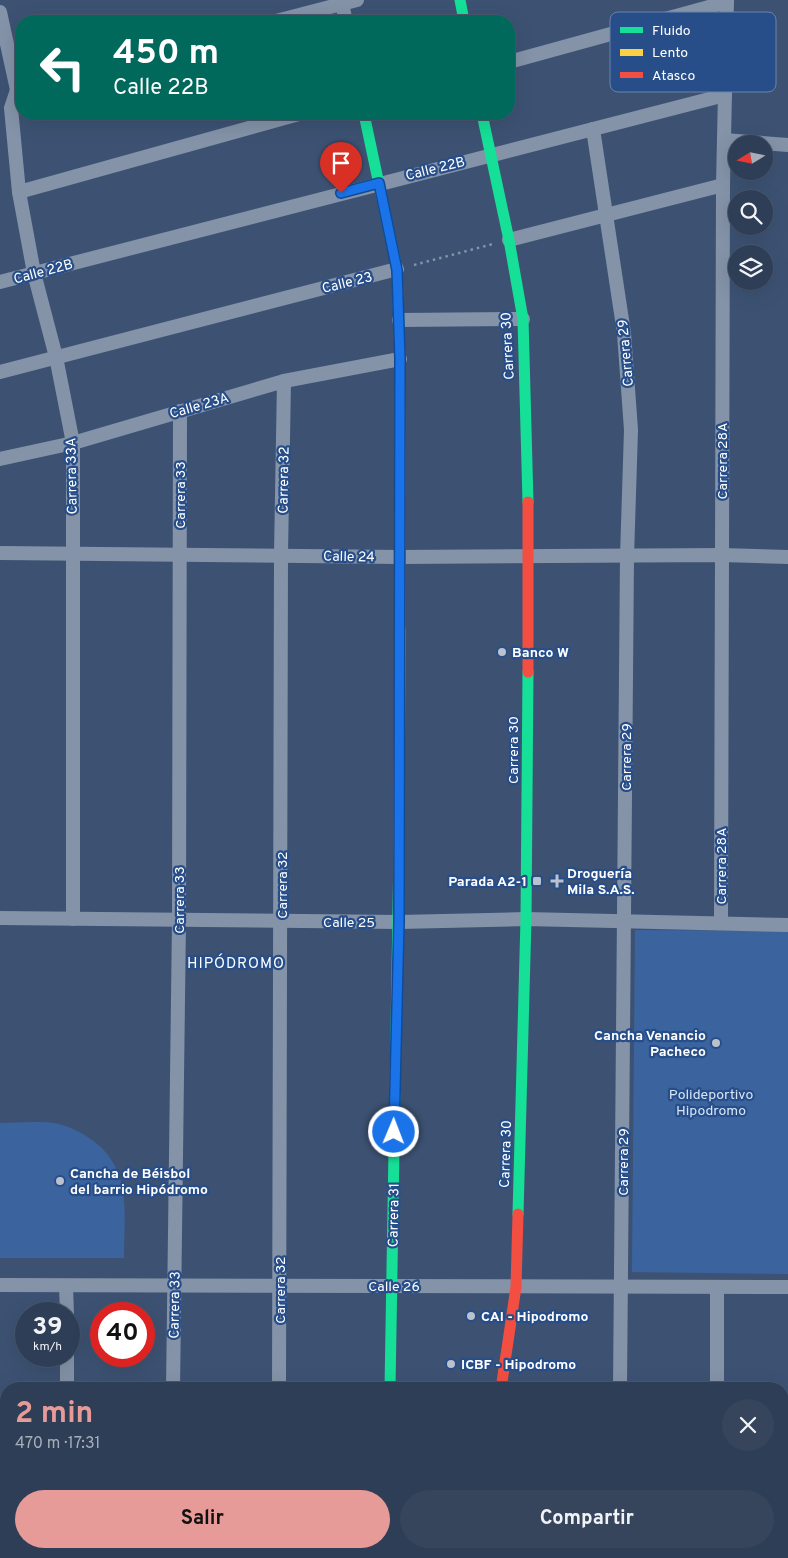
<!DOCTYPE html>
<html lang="es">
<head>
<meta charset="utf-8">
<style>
	:root { --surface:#2e3e56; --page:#36455c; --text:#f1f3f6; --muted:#a7aeb9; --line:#49576c; --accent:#e69b98 }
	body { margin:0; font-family:Overpass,sans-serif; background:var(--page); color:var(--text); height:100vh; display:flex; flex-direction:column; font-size:19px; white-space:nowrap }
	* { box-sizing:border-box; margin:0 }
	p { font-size:16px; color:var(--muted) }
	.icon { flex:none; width:28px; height:28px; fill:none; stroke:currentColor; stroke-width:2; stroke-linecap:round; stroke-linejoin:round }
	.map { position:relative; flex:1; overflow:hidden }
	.details { position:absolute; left:0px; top:1382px; width:789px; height:176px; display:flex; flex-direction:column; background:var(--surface); border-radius:20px 20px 0 0; box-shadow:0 5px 20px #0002,0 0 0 1px var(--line) }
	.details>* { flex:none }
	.top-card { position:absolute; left:15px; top:15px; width:500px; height:105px; border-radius:20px; box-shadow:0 5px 20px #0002,0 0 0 1px var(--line); background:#00695c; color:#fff; overflow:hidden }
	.needle { width:32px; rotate:260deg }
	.controls { position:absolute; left:728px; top:135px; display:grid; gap:10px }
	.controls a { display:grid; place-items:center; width:45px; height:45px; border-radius:50%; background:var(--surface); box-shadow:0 5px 20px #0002,0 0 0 1px var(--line); font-size:25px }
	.speed { position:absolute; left:15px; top:1302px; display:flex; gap:10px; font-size:25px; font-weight:700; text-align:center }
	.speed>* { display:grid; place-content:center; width:65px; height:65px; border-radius:50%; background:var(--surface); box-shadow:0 5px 20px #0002,0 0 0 1px var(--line); line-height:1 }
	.speed small { font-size:12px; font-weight:400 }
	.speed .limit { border:8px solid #d22; background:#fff; color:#111 }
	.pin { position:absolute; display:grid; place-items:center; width:42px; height:42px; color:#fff; margin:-51px -21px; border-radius:50% 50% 50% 0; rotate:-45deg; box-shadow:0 0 5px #0007 }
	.pin .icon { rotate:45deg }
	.me { position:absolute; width:55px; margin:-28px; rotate:1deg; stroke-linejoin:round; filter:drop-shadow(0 0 4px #0008) }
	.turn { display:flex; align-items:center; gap:18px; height:105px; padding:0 15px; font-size:22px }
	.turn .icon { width:65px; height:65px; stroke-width:2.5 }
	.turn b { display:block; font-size:35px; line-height:42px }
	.round { display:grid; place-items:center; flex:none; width:52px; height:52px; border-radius:26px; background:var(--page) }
	.head { display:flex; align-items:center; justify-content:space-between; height:85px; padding:0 15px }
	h1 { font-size:30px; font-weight:700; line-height:38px; color:var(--accent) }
	.action { display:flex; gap:10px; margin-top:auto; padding:10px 15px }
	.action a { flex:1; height:58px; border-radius:30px; background:var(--accent); color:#111; font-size:20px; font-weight:700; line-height:58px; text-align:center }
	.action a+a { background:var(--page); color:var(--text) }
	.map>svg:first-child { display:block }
	.green { fill:#3b649e }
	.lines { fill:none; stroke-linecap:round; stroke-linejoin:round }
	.path { stroke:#8493a8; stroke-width:2.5; stroke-dasharray:2.5 4; stroke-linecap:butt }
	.street { stroke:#8493a8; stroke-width:14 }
	.fast { stroke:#16e098; stroke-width:11 }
	.slow { stroke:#ffcf43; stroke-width:11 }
	.jam { stroke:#f24e42; stroke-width:11 }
	.route-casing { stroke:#114b97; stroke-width:12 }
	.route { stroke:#1a73e8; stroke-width:9 }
	.poi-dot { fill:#bbc2ce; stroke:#274e89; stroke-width:2 }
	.labels { text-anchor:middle; stroke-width:4.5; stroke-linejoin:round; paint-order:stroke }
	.street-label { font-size:14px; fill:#fff; stroke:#274e89 }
	.poi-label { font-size:14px; font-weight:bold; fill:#fff; stroke:#274e89; text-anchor:start }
	.park-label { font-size:14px; fill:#d7e5f7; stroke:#274e89 }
	.neighbourhood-label { font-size:15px; letter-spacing:1px; fill:#fff; stroke:#274e89 }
	.key { fill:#274e89; stroke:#6883ac; stroke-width:1 }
	.key-label { font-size:14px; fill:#fff }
</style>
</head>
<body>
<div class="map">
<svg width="788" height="1558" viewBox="0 0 788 1558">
	<rect width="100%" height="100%" fill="#3d5273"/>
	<g class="green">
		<path d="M 635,930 L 788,931 L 788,1274 L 632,1272 Z"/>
		<path d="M 0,1123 C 17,1123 37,1121 54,1123 C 70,1126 83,1133 96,1143 C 132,1172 124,1216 124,1258 L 0,1258 Z"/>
		<path d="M 400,1553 L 400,1552 L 466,1553 L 466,1558 L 399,1558 Z"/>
	</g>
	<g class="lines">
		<g class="path">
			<path d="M 414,265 L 493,244"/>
			<path d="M 442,1552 L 442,1558"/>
			<path d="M 403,1555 L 460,1555"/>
		</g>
		<g class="street">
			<path d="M 341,0 L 346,21"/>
			<path d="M 0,12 L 17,90 L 11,108 L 19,192 L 34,273 L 56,357 L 73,443 L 73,919"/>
			<path d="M 276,21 L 357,0"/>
			<path d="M 509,62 L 727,2"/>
			<path d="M 593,129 L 624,333 L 631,430 L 627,557 L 620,1389"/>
			<path d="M 724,140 L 788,145"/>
			<path d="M 19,192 L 299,114"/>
			<path d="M 509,240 L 723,185"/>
			<path d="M 0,282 L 725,95"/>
			<path d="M 399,320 L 523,319"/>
			<path d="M 0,372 L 397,269"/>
			<path d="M 0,459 L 73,443 L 284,381 L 400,359"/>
			<path d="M 0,553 L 400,557 L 722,555 L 788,557"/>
			<path d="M 0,918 L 399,922 L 526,919 L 788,925"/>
			<path d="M 721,922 L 723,185 L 727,0"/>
			<path d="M 0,1285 L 788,1287"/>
			<path d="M 66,1286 L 67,1314"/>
			<path d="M 67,1356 L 67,1389"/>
			<path d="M 173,1389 L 179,921 L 180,411"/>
			<path d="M 279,1389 L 281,554 L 284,381"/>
			<path d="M 717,1389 L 717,1287"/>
			<path d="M 69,1552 L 69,1558"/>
			<path d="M 171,1558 L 171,1552"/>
			<path d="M 278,1558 L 278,1552"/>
			<path d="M 389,1558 L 390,1552"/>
			<path d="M 616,1558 L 616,1552"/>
			<path d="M 716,1558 L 716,1552"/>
		</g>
		<g class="fast">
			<path d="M 460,0 L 464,21"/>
			<path d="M 364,114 L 397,269 L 400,359 L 400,494"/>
			<path d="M 482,114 L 509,240 L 523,319 L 528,502"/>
			<path d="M 518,1214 L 526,919 L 528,672"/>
			<path d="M 390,1389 L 399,851"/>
			<path d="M 476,1558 L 477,1552"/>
		</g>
		<path class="slow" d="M 399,851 L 400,629"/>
		<g class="jam">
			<path d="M 528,502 L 528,672"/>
			<path d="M 400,629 L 400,494"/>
			<path d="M 501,1389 L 516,1287 L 518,1214"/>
		</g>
	</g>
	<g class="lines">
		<g class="route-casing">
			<path id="route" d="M 341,193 L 379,183 L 397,270 L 400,359 L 399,922 L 394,1132"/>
		</g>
		<use href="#route" class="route"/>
	</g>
	<g class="poi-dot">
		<circle cx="502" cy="652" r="5"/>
		<rect x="532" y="876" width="10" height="10" rx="2.5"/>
		<path d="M554.5 873.5h5v5h5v5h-5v5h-5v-5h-5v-5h5z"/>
		<circle cx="716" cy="1043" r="5"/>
		<circle cx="60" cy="1181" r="5"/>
		<circle cx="471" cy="1316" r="5"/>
		<circle cx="451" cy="1364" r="5"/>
	</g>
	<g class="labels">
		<g class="street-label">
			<text transform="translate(435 168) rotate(-14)" y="5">Calle 22B</text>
			<text transform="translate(43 271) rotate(-15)" y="5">Calle 22B</text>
			<text transform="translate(347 282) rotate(-14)" y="5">Calle 23</text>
			<text transform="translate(507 346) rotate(-93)" y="5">Carrera 30</text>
			<text transform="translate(625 353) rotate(-95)" y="5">Carrera 29</text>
			<text transform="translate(199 405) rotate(-16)" y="5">Calle 23A</text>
			<text transform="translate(722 461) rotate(-90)" y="5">Carrera 28A</text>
			<text transform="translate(71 476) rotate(-91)" y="5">Carrera 33A</text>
			<text transform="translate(283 480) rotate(-89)" y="5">Carrera 32</text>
			<text transform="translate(180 495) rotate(-90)" y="5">Carrera 33</text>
			<text transform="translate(349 556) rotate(1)" y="5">Calle 24</text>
			<text transform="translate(513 750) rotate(-90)" y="5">Carrera 30</text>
			<text transform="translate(626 757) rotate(-90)" y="5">Carrera 29</text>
			<text transform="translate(721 866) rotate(-90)" y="5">Carrera 28A</text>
			<text transform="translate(282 885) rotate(-90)" y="5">Carrera 32</text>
			<text transform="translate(179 900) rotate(-90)" y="5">Carrera 33</text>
			<text x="349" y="927">Calle 25</text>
			<text transform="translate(505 1154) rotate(-88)" y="5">Carrera 30</text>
			<text transform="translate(623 1162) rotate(-90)" y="5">Carrera 29</text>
			<text transform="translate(393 1215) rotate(-89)" y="5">Carrera 31</text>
			<text x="394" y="1291">Calle 26</text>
			<text transform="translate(280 1290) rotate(-90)" y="5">Carrera 32</text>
			<text transform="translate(174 1305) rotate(-89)" y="5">Carrera 33</text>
		</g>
		<g class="poi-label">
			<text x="512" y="657">Banco W</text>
			<text x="567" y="878">Droguería<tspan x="567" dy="16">Mila S.A.S.</tspan></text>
			<text x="527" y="886" text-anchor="end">Parada A2-1</text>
			<text x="706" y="1040" text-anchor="end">Cancha Venancio<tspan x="706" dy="16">Pacheco</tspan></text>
			<text x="70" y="1178">Cancha de Béisbol<tspan x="70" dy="16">del barrio Hipódromo</tspan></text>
			<text x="481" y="1321">CAI - Hipodromo</text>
			<text x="461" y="1369">ICBF - Hipodromo</text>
		</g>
		<g class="park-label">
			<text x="711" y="1099">Polideportivo<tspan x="711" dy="16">Hipodromo</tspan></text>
		</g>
		<g class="neighbourhood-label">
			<text x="236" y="968">HIPÓDROMO</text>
		</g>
	</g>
	<rect x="610" y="12" width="166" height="80" rx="8" class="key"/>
	<rect x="620" y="27" width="23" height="6" fill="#16e098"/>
	<rect x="620" y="49" width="23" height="7" fill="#ffcf43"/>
	<rect x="620" y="72" width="23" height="6" fill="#f24e42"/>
	<g class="key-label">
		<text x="652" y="35">Fluido</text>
		<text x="652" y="57">Lento</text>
		<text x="652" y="80">Atasco</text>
	</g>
</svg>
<div class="controls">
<a><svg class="needle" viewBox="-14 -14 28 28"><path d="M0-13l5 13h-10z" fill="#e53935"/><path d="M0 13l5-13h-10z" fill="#a7aeb9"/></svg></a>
<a><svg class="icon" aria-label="search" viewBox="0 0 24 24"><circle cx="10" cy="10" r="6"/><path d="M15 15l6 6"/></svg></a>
<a><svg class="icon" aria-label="layers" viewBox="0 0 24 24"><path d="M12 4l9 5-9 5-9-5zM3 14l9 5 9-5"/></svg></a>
</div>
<div class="speed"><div>39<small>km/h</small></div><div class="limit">40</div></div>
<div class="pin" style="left:341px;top:193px;background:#d93025"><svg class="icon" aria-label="arrive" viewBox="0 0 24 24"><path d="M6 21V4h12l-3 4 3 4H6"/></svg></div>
<svg class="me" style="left:394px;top:1132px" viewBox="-20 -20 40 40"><circle r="17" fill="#1a73e8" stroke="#fff" stroke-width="3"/><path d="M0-11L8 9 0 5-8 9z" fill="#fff"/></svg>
<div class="top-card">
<div class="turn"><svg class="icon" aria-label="left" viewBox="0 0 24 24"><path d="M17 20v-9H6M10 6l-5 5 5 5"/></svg><div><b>450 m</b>Calle 22B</div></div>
</div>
<section class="details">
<div class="head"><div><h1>2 min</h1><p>470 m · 17:31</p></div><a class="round"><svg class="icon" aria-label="close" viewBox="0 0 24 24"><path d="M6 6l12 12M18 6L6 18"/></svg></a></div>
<div class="action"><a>Salir</a><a>Compartir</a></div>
</section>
</div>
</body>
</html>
